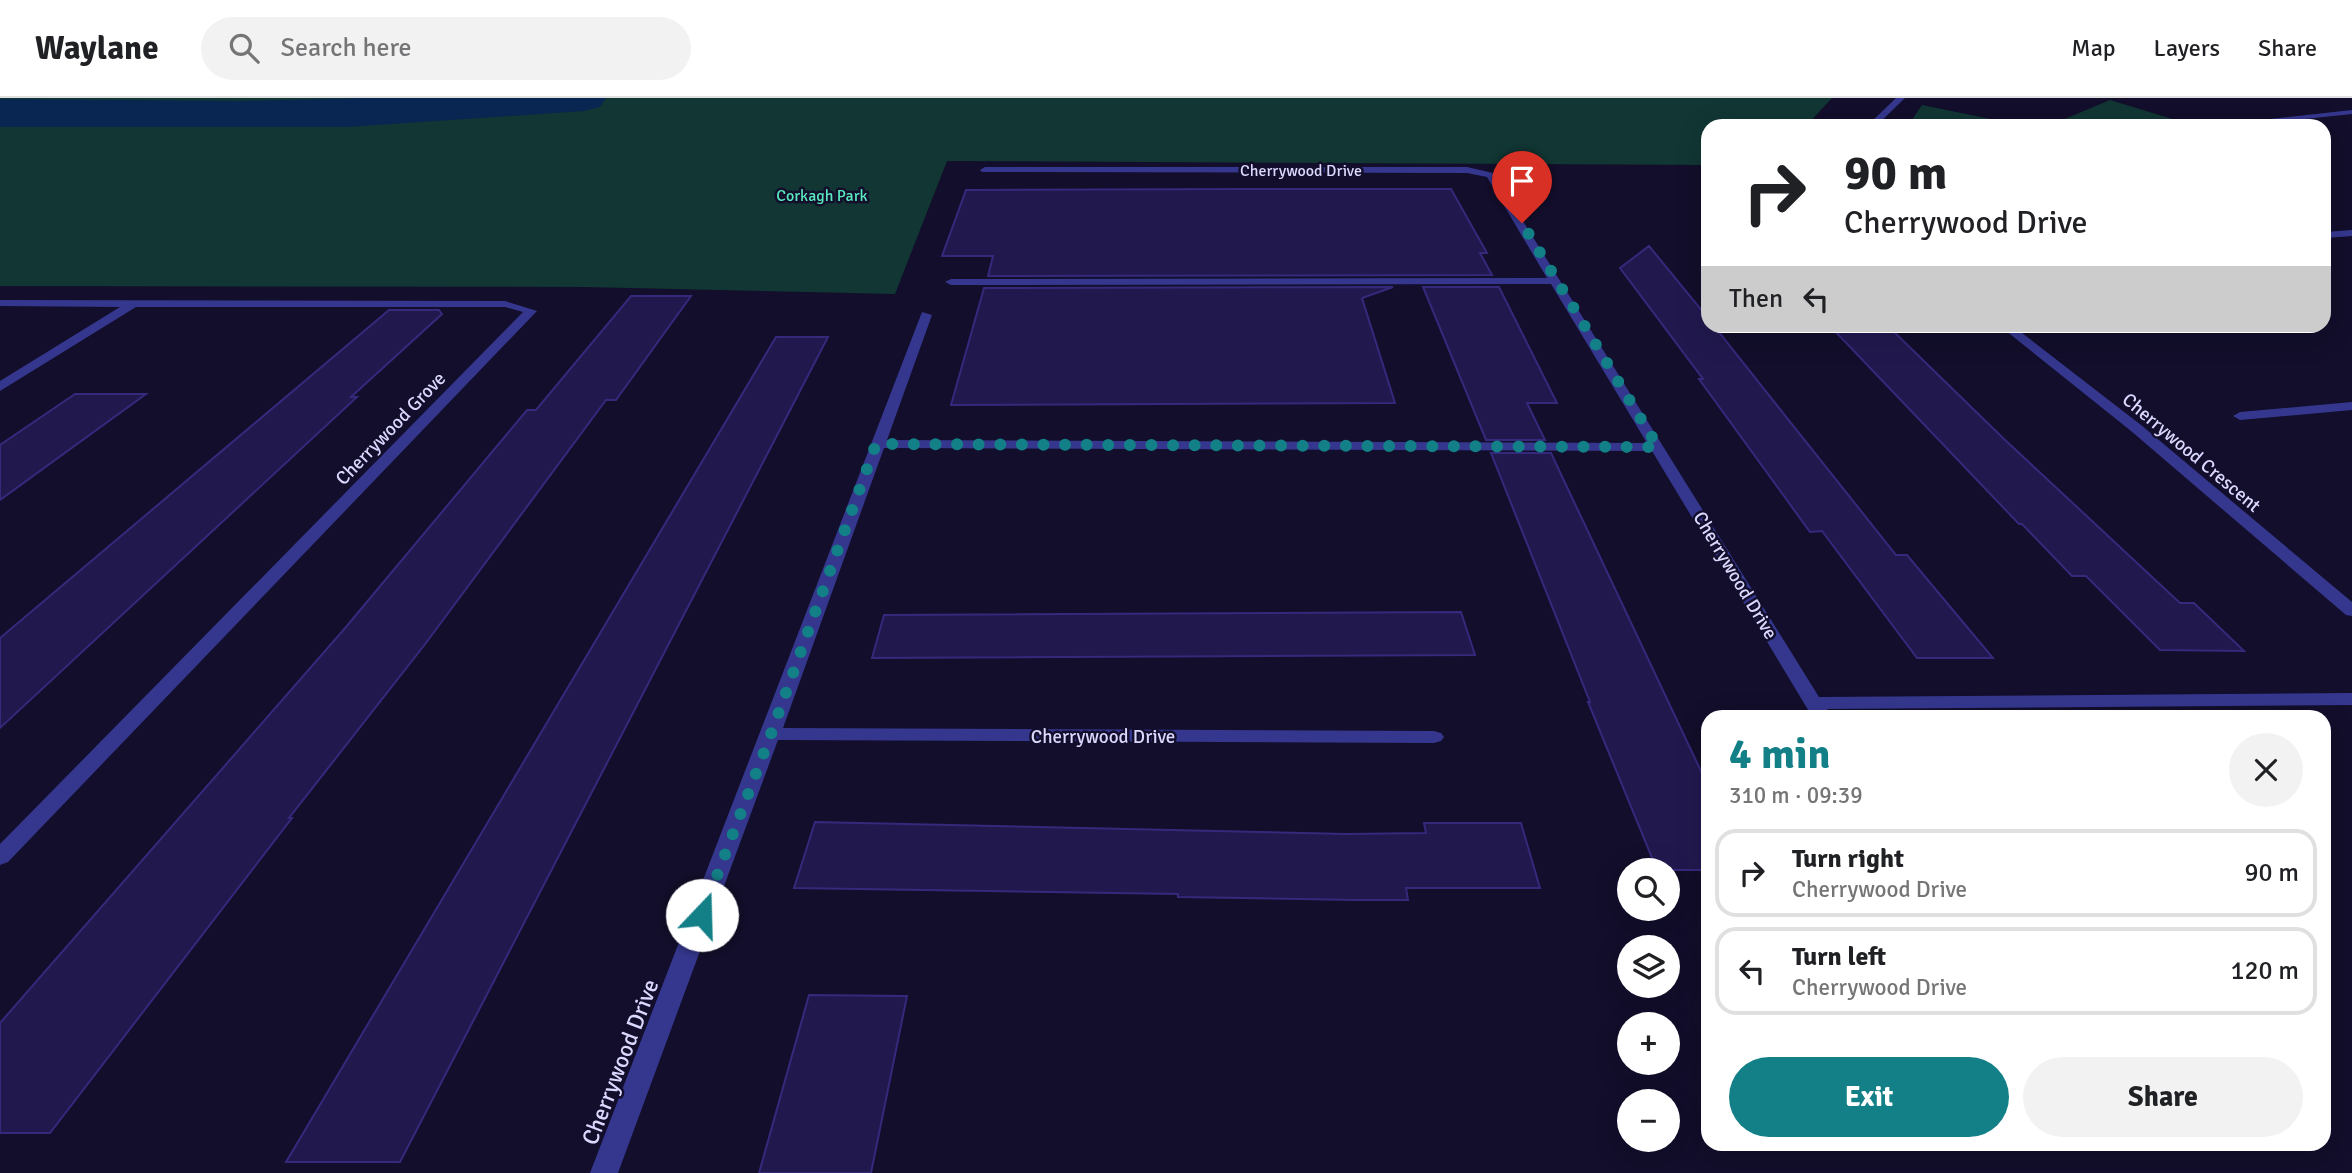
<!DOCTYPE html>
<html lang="en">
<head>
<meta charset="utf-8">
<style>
	:root { --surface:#fff; --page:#f2f2f2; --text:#202124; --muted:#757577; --line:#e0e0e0; --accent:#137f87 }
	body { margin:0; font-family:Signika,sans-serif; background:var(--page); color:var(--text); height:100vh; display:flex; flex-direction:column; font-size:26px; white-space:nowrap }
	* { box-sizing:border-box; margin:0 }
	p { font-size:23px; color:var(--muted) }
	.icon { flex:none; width:38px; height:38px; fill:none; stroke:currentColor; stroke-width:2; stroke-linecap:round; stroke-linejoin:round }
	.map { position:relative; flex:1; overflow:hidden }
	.side { position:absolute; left:1701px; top:612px; width:630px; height:441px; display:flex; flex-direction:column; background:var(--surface); border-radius:21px; box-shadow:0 7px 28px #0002 }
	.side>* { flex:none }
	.hud { position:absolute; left:1701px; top:21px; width:630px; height:214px; border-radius:21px; box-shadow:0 7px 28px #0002; background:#fff; color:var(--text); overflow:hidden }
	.controls { position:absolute; left:1617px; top:760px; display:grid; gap:14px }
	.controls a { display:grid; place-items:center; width:63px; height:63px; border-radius:50%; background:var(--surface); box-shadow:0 7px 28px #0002; font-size:35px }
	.pin { position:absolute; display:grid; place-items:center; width:60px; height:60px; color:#fff; margin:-72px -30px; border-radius:50% 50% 50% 0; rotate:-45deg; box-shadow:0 0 7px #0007 }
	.pin .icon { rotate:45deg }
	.me { position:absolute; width:77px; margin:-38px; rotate:21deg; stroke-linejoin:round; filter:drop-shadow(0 0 5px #0008) }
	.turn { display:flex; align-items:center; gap:24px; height:147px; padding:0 28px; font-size:32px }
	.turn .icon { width:91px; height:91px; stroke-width:2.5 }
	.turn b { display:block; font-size:49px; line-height:60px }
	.then { display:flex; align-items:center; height:66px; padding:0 28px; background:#0003; gap:14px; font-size:26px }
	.round { display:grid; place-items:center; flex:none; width:74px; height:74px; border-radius:37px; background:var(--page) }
	.head { display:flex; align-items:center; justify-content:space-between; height:119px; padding:0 28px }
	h1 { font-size:42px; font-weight:700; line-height:52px; color:var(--accent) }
	.action { display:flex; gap:14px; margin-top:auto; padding:14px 28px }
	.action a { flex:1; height:80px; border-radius:42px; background:var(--accent); color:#fff; font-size:28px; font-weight:700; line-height:80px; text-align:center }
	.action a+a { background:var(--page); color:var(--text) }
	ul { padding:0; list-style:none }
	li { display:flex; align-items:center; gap:21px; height:88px; margin:0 14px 10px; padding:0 14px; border:4px solid var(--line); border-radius:21px }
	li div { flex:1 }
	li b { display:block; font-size:26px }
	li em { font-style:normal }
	header { display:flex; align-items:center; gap:42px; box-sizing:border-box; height:98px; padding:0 35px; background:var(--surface); border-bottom:2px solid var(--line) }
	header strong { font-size:33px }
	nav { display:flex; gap:38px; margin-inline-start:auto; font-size:24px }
	.search { width:490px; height:63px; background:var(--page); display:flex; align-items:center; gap:18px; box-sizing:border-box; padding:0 24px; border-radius:38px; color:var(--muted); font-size:26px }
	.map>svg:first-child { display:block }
	.green { fill:#113633 }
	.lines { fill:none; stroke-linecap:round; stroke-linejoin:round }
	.river { fill:#082651; fill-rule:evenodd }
	.building { fill:#21194e; stroke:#35297c; stroke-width:2 }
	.minor { fill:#35378e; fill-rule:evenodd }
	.route { stroke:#137f87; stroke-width:12; stroke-dasharray:0 21.6 }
	.labels { text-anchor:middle; stroke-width:5; stroke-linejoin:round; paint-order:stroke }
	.far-street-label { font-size:16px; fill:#dbd8ff; stroke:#120e2b }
	.far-park-label { font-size:16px; fill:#59eabf; stroke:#120e2b }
	.street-label { font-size:19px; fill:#dbd8ff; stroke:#120e2b }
	.near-street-label { font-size:23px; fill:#dbd8ff; stroke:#120e2b }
</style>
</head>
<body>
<header>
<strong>Waylane</strong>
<div class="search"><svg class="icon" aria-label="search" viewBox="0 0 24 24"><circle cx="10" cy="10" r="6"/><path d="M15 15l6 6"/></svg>Search here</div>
<nav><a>Map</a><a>Layers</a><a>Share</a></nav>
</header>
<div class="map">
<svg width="2352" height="1075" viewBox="0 0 2352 1075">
	<rect width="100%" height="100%" fill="#120e2b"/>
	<g class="green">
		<path d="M 0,0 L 1832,0 L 1806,28 L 1708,28 L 1708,67 L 947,63 L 895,196 L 585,189 L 0,188 Z"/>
		<path d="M 2110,2 L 2179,23 L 2133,28 L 2048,28 Z"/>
		<path d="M 1922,7 L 2025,28 L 1908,28 Z"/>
	</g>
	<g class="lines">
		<path class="river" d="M 366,0 L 606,0 L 600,9 L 584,13 L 347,29 L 0,29 L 0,1 L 240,3 Z"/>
	</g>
	<g class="building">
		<path d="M 1246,91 L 1451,91 L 1487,155 L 1480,155 L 1492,177 L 988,178 L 993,158 L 942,158 L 966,92 Z"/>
		<path d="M 1649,148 L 1708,220 L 1708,228 L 1714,228 L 1896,457 L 1907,457 L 1993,560 L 1917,560 L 1822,433 L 1810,434 L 1699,281 L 1703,281 L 1620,170 Z"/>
		<path d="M 1393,189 L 1362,200 L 1395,305 L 951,307 L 984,190 Z"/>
		<path d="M 1423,189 L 1499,189 L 1557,305 L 1527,305 L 1545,342 L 1486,342 Z"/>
		<path d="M 631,198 L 691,198 L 616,302 L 606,302 L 426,545 L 289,720 L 292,720 L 50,1035 L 0,1035 L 0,925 L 346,529 L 527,312 L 536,312 Z"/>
		<path d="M 389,212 L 439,212 L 442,216 L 351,299 L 357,299 L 0,630 L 0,540 Z"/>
		<path d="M 1830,228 L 1888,228 L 2004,341 L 2180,505 L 2194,505 L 2244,553 L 2160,552 L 2086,478 L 2072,478 L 2022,426 L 2019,426 Z"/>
		<path d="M 776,239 L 828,239 L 400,1064 L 286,1064 Z"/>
		<path d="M 75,296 L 146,296 L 0,402 L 0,347 Z"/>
		<path d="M 1491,355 L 1551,355 L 1708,688 L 1708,772 L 1657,772 L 1588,604 L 1590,604 Z"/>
		<path d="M 1461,514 L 1475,557 L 872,560 L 884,517 Z"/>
		<path d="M 815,724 L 1347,736 L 1426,735 L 1424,725 L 1521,725 L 1540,790 L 1406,790 L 1408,802 L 1356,802 L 1178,799 L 1178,796 L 794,790 Z"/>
		<path d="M 809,897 L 907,898 L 871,1075 L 759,1075 Z"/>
	</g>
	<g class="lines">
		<g class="minor">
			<path d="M 1896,0 L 1905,0 L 1876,28 L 1867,28 Z"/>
			<path d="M 2352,12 L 2352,16 L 2237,28 L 2208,28 Z"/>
			<path d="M 985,69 L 1467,69 L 1493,75 L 1819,599 L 2352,595 L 2352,607 L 1827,611 L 1832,620 L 1813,620 L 1652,353 L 884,350 L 783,630 L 1434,633 L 1441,635 L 1444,639 L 1441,643 L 1434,645 L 778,642 L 618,1075 L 590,1075 L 922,214 L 932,217 L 887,342 L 1647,345 L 1551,186 L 951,187 L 945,184 L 951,181 L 1547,180 L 1487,79 L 1467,75 L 982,74 L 980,72 Z"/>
			<path d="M 2352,132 L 2352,138 L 2324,140 L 2324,134 Z"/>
			<path d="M 0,202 L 505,203 L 537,213 L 8,764 L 0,767 L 0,746 L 523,214 L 505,209 L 136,209 L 0,293 L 0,283 L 120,209 L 0,208 Z"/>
			<path d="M 2000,228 L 2013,228 L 2141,327 L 2352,504 L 2352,518 L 2346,517 L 2131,333 Z"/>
			<path d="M 2352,304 L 2352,312 L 2240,322 L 2233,318 L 2240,314 Z"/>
		</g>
	</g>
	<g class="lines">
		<path class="route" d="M 702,817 L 771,636 L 876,346 L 1658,349 L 1522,125"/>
	</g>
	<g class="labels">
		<g class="far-street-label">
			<text x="1301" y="78">Cherrywood Drive</text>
		</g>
		<g class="far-park-label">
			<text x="822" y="103">Corkagh Park</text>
		</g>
		<g class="street-label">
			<text transform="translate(390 330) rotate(-46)" y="7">Cherrywood Grove</text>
			<text transform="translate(2192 354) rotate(40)" y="7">Cherrywood Crescent</text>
			<text transform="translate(1736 477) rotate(59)" y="7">Cherrywood Drive</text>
			<text x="1103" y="645">Cherrywood Drive</text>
		</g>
		<g class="near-street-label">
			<text transform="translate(620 964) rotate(-69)" y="8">Cherrywood Drive</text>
		</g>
	</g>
</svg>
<div class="controls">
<a><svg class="icon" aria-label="search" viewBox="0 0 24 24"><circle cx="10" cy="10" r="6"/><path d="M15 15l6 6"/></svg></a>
<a><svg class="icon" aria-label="layers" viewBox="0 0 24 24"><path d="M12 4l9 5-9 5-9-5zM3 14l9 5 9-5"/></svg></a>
<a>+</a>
<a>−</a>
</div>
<div class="pin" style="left:1522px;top:125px;background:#d93025"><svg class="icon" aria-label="arrive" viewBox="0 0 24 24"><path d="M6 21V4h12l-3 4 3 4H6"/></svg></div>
<svg class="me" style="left:702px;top:817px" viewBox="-20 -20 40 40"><circle r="19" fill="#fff"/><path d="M0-13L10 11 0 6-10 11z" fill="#137f87"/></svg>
<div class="hud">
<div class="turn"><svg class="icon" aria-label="right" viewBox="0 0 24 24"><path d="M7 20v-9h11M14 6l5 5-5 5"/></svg><div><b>90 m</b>Cherrywood Drive</div></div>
<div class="then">Then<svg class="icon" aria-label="left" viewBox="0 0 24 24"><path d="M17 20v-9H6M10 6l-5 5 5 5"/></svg></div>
</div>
<section class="side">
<div class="head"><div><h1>4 min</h1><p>310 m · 09:39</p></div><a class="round"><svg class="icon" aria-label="close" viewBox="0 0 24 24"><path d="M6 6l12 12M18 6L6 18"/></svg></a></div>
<ul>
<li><svg class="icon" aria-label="right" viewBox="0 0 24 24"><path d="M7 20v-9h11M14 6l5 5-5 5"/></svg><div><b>Turn right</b><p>Cherrywood Drive</p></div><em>90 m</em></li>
<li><svg class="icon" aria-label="left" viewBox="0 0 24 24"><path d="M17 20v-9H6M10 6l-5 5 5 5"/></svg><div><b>Turn left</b><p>Cherrywood Drive</p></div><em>120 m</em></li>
</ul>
<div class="action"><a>Exit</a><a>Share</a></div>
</section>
</div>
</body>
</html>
